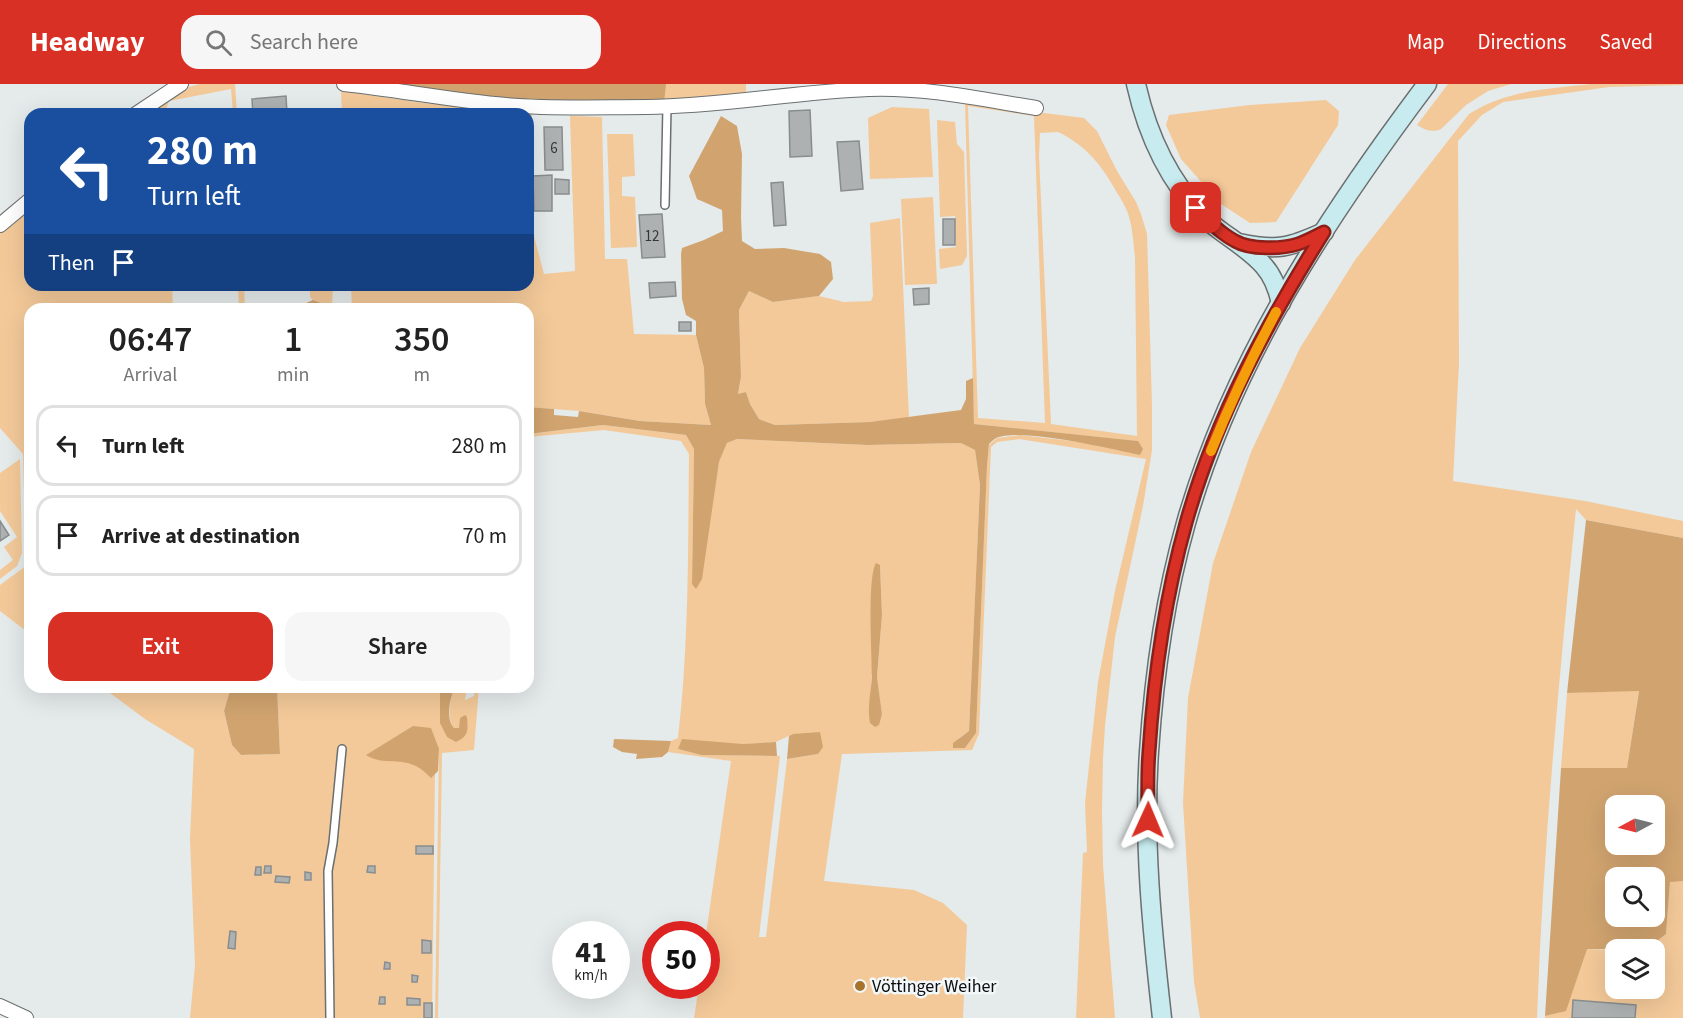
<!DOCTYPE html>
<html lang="en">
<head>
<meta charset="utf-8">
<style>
	:root { --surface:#fff; --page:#f6f6f6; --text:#222; --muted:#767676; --line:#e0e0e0; --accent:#d93025 }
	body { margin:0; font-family:"Source Sans 3",sans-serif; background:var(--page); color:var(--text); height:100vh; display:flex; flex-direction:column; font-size:22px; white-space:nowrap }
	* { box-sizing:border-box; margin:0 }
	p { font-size:20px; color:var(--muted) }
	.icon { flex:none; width:33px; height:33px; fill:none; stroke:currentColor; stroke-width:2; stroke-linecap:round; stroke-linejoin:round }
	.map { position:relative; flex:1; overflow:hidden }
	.side { position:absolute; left:24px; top:219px; width:510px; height:390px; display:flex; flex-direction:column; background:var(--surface); border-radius:18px; box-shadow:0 6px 24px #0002 }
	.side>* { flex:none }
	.banner { position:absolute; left:24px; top:24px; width:510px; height:183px; border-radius:18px; box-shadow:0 6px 24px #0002; background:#1a4fa0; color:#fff; overflow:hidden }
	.needle { width:39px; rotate:263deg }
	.tools { position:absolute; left:1605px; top:711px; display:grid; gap:12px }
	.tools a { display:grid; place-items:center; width:60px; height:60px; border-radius:12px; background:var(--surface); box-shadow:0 6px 24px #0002; font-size:30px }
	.speed { position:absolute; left:552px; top:837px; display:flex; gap:12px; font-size:30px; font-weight:700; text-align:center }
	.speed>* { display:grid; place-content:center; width:78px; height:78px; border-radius:50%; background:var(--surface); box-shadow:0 6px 24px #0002; line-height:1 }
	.speed small { font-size:15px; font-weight:400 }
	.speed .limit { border:9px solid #d22; background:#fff; color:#111 }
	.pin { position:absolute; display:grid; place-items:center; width:51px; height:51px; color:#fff; margin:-26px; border-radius:12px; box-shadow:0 3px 9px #0006 }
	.me { position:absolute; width:66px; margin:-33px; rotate:1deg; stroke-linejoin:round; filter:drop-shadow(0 0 4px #0008) }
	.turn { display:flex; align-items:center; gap:21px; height:126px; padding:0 24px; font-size:27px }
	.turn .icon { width:78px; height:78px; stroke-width:2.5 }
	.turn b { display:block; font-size:42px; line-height:51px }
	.then { display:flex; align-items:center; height:57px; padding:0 24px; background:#0003; gap:12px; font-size:22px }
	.eta { display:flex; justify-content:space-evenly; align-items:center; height:102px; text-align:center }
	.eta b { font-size:36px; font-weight:600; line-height:42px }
	.primary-button { display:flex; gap:12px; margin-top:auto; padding:12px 24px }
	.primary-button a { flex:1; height:69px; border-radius:18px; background:var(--accent); color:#fff; font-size:24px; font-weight:600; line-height:69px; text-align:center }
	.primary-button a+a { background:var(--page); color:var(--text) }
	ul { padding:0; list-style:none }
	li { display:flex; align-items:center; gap:18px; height:81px; margin:0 12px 9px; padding:0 12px; border:3px solid var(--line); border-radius:18px }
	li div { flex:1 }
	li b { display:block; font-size:22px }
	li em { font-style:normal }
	header { display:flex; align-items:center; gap:36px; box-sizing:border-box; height:84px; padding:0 30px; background:var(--accent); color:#fff }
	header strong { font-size:28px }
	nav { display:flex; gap:33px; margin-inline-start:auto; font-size:21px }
	.search { width:420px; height:54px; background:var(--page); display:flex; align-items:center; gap:15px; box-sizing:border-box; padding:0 21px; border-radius:18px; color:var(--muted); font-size:22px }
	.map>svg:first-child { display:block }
	.green { fill:#f3c999; fill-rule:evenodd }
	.forest { fill:#d1a46f; fill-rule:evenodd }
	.building { fill:#adb1b2; stroke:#898d8d; stroke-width:1.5 }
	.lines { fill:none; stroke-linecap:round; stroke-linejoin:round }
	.service-casing { stroke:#6b6f6f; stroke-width:10 }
	.minor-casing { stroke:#6b6f6f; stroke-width:16 }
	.secondary-casing { stroke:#6b6f6f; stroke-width:21 }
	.service { stroke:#fff; stroke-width:7 }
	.minor { stroke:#fff; stroke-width:14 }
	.secondary { stroke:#c7ebee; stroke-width:18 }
	.route-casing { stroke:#8d1f18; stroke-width:15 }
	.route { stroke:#d93025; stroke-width:10 }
	.slow { stroke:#f59e0b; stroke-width:10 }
	.poi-dot { fill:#a7722c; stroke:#f2f7f8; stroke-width:2 }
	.labels { text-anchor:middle; stroke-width:5; stroke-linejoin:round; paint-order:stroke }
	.number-label { font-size:15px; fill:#353738 }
	.poi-label { font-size:18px; fill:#0d0e0f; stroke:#f2f7f8; text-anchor:start }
</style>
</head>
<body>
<header>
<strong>Headway</strong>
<div class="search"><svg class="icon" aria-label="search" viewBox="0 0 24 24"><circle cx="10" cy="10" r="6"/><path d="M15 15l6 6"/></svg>Search here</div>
<nav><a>Map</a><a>Directions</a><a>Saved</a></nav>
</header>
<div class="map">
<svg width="1683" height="934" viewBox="0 0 1683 934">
	<rect width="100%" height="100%" fill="#e5eaea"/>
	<g class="green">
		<path d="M 200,0 L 235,0 L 237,30 L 233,30 L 231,5 L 169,17 L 166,25 L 166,30 L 143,30 L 185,4 Z"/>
		<path d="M 380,0 L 746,0 L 746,12 L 664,19 Z"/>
		<path d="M 1448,0 L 1511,0 L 1488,7 L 1466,21 L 1441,45 C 1432,49 1425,46 1417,41 Z"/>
		<path d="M 1591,0 L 1683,0 L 1683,1 L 1609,3 L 1503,18 L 1482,31 L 1458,57 L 1459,279 L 1453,397 L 1585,417 L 1683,437 L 1683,454 L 1586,436 L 1576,425 C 1559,595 1543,764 1537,934 L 1200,934 L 1194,898 L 1183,719 L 1188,614 L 1213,479 L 1251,368 L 1300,264 L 1355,176 L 1469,30 C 1507,6 1547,5 1591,0 Z"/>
		<path d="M 341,7 L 424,19 L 532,30 L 530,137 L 544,190 L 575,187 L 570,32 L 602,33 L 605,175 L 627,175 L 634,250 L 696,251 L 704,284 L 705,320 L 711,341 L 640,337 L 579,327 L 528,323 L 528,225 L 352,225 L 351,201 L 528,201 L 528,30 L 342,30 Z"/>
		<path d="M 1326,16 L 1339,27 L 1338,41 L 1276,138 L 1250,139 L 1221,120 L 1181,75 L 1166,41 L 1169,31 L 1250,21 Z"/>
		<path d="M 965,19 L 1084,34 L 1097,47 L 1117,87 L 1136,118 L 1141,130 L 1147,150 L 1152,322 L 1152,366 L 1143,422 L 1115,553 L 1105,642 L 1103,674 L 1102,728 L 1103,781 L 1115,934 L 1076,934 L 1083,769 L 1087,768 L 1085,719 L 1098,598 L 1115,507 L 1146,375 L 1019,355 L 997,358 L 991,363 L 979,650 L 972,666 L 842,670 L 824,797 L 914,806 L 943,819 L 967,841 L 963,934 L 694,934 L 699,902 L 706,902 L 706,850 L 731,677 L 668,668 L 671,657 L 678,654 C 689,560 688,464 689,370 L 681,357 L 604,346 L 528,353 L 528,350 L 603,341 L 686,351 L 694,365 L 692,499 L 696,504 L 719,378 L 727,359 L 737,355 L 867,361 L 961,359 L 975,366 L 980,401 L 969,647 L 959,654 L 965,664 L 976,649 L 987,382 L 989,361 L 997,354 L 1019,351 L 1143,365 L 1137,357 L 974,340 ZM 968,22 L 1034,32 L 1045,339 L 978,334 ZM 1058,48 C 1084,60 1102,81 1116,107 C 1120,113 1124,120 1127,127 C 1133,142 1133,158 1135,173 L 1137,352 L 1051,340 L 1039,72 L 1040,49 ZM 880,481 L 882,531 L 877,593 L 882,630 L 869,631 ZM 793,650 L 818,670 L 787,675 L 766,853 L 759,853 L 780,672 L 701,671 L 678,665 L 776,658 Z"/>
		<path d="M 892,23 L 929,25 L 933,93 L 870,95 L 868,34 Z"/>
		<path d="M 937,36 L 955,38 L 957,60 L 964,68 L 967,172 L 962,181 L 940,185 L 939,165 L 956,163 L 955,132 L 940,133 Z"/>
		<path d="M 633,50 L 635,92 L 622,93 L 622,112 L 635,113 L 637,163 L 611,164 L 607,50 Z"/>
		<path d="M 933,113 L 937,200 L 905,201 L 901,115 Z"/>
		<path d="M 30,124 L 30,201 L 172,201 L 173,225 L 30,225 L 30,550 L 0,527 L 0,501 L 26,482 L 23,370 L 0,344 L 0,149 Z"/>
		<path d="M 900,134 L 909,334 L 870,338 L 775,341 L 759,335 L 750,320 L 746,308 L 738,311 L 741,293 L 739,226 L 749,207 L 773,218 L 819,212 L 844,218 L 871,217 L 873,212 L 870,139 Z"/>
		<path d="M 238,201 L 244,201 L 245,225 L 239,225 Z"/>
		<path d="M 310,201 L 333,201 L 332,223 L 313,216 L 310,213 Z"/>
		<path d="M 20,375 L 22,469 L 17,482 L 0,495 L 0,486 L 13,476 L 4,463 L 17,453 L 0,427 L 0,389 Z"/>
		<path d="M 102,603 L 231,603 L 224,627 L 232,661 L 241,671 L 280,670 L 277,603 L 442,603 L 440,610 L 447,653 L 459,644 L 454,644 C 446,633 450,615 455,603 L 467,603 L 465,616 L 474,612 L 475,603 L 479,603 L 474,666 L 442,669 L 438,934 L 435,934 L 439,665 L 382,662 L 367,671 L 430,677 L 435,688 L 432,934 L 190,934 L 195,881 L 190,755 L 194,665 L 145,635 Z"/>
		<path d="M 1639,606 L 1627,684 L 1561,684 L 1567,609 Z"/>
		<path d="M 1670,797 L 1683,797 L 1683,934 L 1545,934 L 1545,932 L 1566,926 L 1586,865 L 1615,866 L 1616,904 L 1654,904 L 1654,866 L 1647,865 L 1666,850 Z"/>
	</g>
	<g class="forest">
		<path d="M 384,0 L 666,0 L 664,19 L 478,15 Z"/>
		<path d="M 721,32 L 737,42 L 742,70 L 741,133 L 742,157 L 755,165 L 784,164 L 820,170 L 831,178 L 833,195 L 819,212 L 773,218 L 749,207 L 739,226 L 741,293 L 738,310 L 746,308 L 750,320 L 759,335 L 775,341 L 870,338 L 961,326 L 966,315 L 966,297 L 973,294 L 974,340 L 1138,357 L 1143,365 L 1140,371 C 1112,365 1020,343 996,354 C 993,356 991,358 989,360 L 987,382 L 976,649 L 965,664 L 953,664 L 953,659 L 969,647 L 980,401 L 975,366 L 961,359 L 867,361 L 737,355 L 727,359 L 719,378 L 702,495 L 696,505 L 692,500 L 694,365 L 686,351 L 603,341 L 528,350 L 528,323 L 554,325 L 554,331 L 578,333 L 579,327 L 640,337 L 711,341 L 705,320 L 704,284 L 696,251 L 696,237 L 686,231 L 682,215 L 681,170 L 682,164 L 704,156 L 723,147 L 722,126 L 697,115 L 689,92 Z"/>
		<path d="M 313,216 L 332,223 L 332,225 L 293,225 Z"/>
		<path d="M 1586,436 L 1683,454 L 1683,797 L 1670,798 L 1666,850 L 1647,865 L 1587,865 L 1566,927 L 1545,932 L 1561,684 L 1627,684 L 1639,607 L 1567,609 ZM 1616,722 L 1654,722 L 1654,760 L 1616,760 ZM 1616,794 L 1654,794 L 1654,832 L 1616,832 Z"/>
		<path d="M 876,479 L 880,481 L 882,531 L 877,593 L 882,630 L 879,641 L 875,643 L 870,639 C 867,623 871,608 872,592 C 872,570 867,494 876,479 Z"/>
		<path d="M 231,603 L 277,603 L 280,670 L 241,671 L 232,661 L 224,627 Z"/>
		<path d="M 442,603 L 455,603 C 450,615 445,633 454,644 L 459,644 L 460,634 L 465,631 L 467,633 C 468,646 469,652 456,658 L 447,653 L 440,639 L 440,610 Z"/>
		<path d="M 413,642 L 431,644 L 439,665 L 438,687 L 431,694 C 406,667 388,685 366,671 Z"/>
		<path d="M 820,648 L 823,663 L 818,670 L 787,675 L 789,652 L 793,650 Z"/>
		<path d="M 614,655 L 671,657 L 668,668 L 662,673 L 636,675 L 637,670 L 622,668 L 613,663 Z"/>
		<path d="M 682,655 L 743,660 L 776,658 L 777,672 L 701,671 L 678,665 Z"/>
	</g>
	<g class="building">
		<path d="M 286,12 L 287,30 L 253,30 L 252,15 Z"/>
		<path d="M 810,26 L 812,72 L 790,73 L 789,27 Z"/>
		<path d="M 544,43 L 562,43 L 563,86 L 545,86 Z"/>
		<path d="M 859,57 L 863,105 L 841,107 L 837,58 Z"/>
		<path d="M 552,91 L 552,127 L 534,127 L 533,92 Z"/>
		<path d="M 555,95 L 569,96 L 569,110 L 555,110 Z"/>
		<path d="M 783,98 L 786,141 L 774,142 L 771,99 Z"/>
		<path d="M 662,130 L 665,173 L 642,174 L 639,131 Z"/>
		<rect x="943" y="135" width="12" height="26"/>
		<path d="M 675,198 L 676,212 L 650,214 L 649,199 Z"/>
		<path d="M 929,204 L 929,220 L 914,221 L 913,205 Z"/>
		<rect x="679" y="238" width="12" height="9"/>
		<path d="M 0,437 L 9,451 L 0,457 Z"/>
		<rect x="416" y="762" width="17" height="8"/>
		<path d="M 265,782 L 271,782 L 271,789 L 264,789 Z"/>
		<path d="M 368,782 L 375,782 L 375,789 L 367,788 Z"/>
		<path d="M 256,783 L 261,783 L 261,791 L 255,791 Z"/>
		<path d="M 305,788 L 311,789 L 311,796 L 305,796 Z"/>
		<path d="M 276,792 L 290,793 L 289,799 L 275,798 Z"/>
		<path d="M 230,847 L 236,848 L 235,865 L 228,864 Z"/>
		<path d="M 422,856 L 431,857 L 431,869 L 422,869 Z"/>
		<path d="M 385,878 L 390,879 L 390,885 L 384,885 Z"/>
		<path d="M 412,891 L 418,892 L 417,898 L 412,898 Z"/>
		<path d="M 380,913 L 385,913 L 385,920 L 379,920 Z"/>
		<path d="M 407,914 L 420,915 L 420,921 L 407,921 Z"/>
		<path d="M 1573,916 L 1636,921 L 1635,934 L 1572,934 Z"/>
		<rect x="424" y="919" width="8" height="15"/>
	</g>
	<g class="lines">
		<g class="service-casing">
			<g id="service">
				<path d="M 665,121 L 667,22"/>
				<path d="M 330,934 L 328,787 L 333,759 L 342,665"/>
			</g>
		</g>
		<g class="minor-casing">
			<g id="minor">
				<path d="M 344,0 C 398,6 452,16 506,21 C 552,25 600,23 647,23 C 721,22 795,8 869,5 C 925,3 980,15 1036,24"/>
				<path d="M 136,30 L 181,0"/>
				<path d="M 0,141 L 30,116"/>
				<path d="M 0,922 L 26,934"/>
			</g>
		</g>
		<g class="secondary-casing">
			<g id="secondary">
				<path d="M 1136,0 C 1147,49 1169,97 1204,133 C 1222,151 1247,162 1264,182 C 1273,192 1278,206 1281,219"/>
				<path d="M 1239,159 C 1277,167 1289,164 1324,148"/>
				<path d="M 1162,934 C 1152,846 1143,756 1149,668 C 1154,591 1165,513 1186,439 C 1232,277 1327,133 1427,0"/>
			</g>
		</g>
		<use href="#service" class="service"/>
		<use href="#minor" class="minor"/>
		<use href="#secondary" class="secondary"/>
	</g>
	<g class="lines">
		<g class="route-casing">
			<path id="route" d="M 1148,736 C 1148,714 1147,691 1149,668 C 1154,591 1165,514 1186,439 C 1215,335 1267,239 1324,148 C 1316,152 1307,157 1298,160 C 1282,165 1250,166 1235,157 C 1220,149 1207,136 1196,124"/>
		</g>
		<use href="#route" class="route"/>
		<path class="slow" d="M 1211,367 C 1230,319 1252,273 1276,228"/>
	</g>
	<circle class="poi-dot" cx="860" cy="902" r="6"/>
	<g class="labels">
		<g class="number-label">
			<text x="554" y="69">6</text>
			<text x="652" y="157">12</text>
		</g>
		<g class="poi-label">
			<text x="872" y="908">Vöttinger Weiher</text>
		</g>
	</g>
</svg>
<div class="tools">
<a><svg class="needle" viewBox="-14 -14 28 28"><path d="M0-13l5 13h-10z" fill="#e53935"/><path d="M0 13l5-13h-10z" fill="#767676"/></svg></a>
<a><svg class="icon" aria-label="search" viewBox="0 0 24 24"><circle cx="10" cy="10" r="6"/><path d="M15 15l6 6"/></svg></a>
<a><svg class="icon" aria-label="layers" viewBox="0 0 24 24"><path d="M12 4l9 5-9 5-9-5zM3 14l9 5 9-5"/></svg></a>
</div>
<div class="speed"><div>41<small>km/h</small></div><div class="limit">50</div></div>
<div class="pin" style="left:1196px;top:124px;background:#d93025"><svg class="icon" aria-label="arrive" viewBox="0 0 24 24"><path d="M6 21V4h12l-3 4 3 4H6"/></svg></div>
<svg class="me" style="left:1148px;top:736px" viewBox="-20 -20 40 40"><path d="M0-17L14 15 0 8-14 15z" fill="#d93025" stroke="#fff" stroke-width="4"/></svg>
<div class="banner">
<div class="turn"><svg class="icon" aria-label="left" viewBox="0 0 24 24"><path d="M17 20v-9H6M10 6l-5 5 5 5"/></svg><div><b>280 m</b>Turn left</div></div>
<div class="then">Then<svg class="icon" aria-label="arrive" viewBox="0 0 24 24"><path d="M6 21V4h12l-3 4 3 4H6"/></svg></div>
</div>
<section class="side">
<div class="eta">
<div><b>06:47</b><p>Arrival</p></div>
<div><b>1</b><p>min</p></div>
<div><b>350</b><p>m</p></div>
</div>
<ul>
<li><svg class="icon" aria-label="left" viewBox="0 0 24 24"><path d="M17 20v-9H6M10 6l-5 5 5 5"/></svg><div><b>Turn left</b></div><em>280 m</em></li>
<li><svg class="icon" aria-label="arrive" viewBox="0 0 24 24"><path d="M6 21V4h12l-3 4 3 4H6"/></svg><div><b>Arrive at destination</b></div><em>70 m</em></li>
</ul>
<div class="primary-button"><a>Exit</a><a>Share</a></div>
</section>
</div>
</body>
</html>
